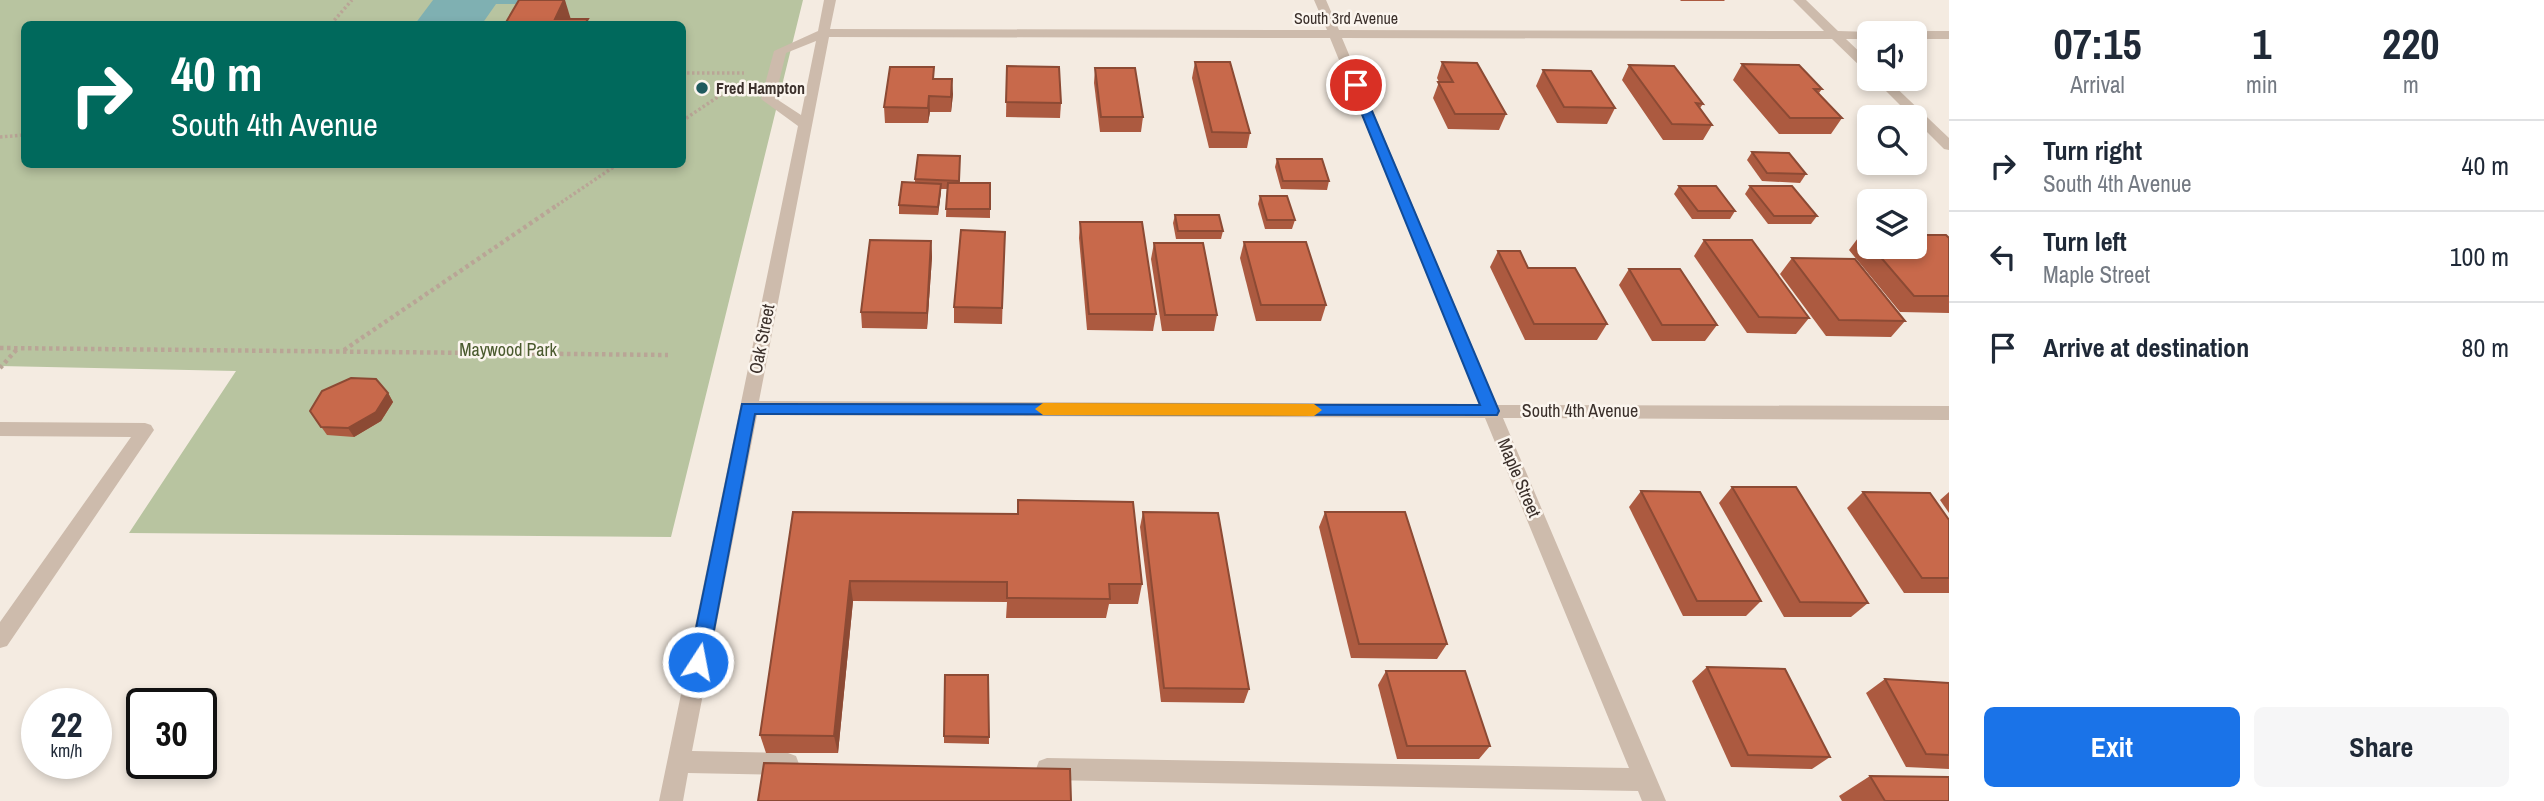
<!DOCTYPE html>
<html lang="en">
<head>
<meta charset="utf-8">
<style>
	:root { --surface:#fff; --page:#f6f6f7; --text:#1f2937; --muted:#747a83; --line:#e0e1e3; --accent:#1a73e8 }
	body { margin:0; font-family:"Archivo Narrow",sans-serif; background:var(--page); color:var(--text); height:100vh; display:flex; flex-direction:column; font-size:26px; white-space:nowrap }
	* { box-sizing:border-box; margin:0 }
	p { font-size:23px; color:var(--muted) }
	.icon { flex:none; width:38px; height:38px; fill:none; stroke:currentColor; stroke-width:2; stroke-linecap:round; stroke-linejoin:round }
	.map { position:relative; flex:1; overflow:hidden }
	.details { display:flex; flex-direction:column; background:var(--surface); width:595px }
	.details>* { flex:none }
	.hud { position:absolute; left:21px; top:21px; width:665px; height:147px; border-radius:10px; box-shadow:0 4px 10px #0003; background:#00695c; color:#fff; overflow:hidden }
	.tools { position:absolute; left:1857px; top:21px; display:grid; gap:14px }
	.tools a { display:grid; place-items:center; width:70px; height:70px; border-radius:10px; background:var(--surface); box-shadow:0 4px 10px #0003; font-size:35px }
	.speed { position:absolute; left:21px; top:688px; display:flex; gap:14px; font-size:35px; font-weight:700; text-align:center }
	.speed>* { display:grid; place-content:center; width:91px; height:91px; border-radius:50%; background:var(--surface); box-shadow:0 4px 10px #0003; line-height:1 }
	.speed small { font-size:18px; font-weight:400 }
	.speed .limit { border:4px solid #111; border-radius:10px; background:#fff; color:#111 }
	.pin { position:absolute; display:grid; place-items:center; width:60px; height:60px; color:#fff; margin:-30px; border:4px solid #fff; border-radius:50%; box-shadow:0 2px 7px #0007 }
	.me { position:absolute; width:77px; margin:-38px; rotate:11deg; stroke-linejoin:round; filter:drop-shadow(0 0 5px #0008) }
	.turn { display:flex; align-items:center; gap:24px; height:147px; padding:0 35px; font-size:32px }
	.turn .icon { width:91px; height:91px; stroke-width:2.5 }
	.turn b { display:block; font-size:49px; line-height:60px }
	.eta { display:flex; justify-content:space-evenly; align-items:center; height:119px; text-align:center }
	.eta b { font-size:42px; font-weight:700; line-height:49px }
	.action { display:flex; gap:14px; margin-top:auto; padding:14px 35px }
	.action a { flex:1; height:80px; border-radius:10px; background:var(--accent); color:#fff; font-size:28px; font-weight:700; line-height:80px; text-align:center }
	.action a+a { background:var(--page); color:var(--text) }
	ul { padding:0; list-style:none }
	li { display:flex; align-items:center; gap:21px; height:91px; padding:0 35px; border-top:2px solid var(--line) }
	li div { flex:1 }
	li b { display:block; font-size:26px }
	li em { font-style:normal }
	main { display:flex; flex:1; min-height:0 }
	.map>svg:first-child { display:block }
	.green { fill:#b8c4a0; fill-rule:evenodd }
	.water { fill:#7fb0b2 }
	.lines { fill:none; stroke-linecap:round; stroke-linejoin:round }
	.path-far1 { stroke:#b9a596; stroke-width:3.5; stroke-dasharray:2.5 2.5; stroke-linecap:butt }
	.path { stroke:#b9a596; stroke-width:4.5; stroke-dasharray:3.5 3.5; stroke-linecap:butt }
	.minor { fill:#cdbbac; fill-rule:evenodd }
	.wall { fill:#ac5a40 }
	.shaded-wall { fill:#8c4a34 }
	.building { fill:#c8694b; stroke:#8c4a34; stroke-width:2 }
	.route { fill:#1a73e8; stroke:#114b97; stroke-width:2 }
	.slow { fill:#f59e0b }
	.poi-dot { fill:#1f5a5e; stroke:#fbf5ee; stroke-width:2.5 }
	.labels { text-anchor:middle; stroke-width:5; stroke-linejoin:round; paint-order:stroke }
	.far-street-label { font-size:16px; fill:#3b302b; stroke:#fbf5ee }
	.far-poi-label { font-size:16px; font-weight:bold; fill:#3b302b; stroke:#fbf5ee; text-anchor:start }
	.street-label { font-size:18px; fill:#3b302b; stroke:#fbf5ee }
	.park-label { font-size:18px; fill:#4a5a2e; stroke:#fbf5ee }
</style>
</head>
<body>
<main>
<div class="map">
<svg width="1949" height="801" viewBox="0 0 1949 801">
	<rect width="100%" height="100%" fill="#f4ebe1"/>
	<path class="green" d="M 0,0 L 803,0 L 671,537 L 129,533 L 236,371 L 0,366 ZM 24,24 L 682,24 L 682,164 L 24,164 Z"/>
	<path class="water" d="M 433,0 L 546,0 L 544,4 L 496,4 L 482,24 L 415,24 Z"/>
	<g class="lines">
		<g class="path-far1">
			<path d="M 331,24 L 352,0"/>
			<path d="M 682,73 L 744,73"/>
			<path d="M 682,121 L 737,84"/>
			<path d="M 0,137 L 24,135"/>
			<path d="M 553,208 L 618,164"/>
		</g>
		<g class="path">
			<path d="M 0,348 L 668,355"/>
			<path d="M 344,350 L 556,206"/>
			<path d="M 0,368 L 18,348"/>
		</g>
		<g class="minor">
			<path d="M 824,0 L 836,0 L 830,29 L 1327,30 L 1314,0 L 1326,0 L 1339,30 L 1824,31 L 1793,0 L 1806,0 L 1838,31 L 1873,32 L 1869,33 L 1869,39 L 1846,39 L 1869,61 L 1869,72 L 1865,71 L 1832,39 L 1342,38 L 1497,405 L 1949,406 L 1949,420 L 1503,418 L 1666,801 L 1642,801 L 1638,791 L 1047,780 L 1039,777 L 1036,769 L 1039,761 L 1047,758 L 1629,768 L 1485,418 L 757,415 L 692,751 L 788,753 L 796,756 L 799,764 L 796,772 L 788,775 L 688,773 L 683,801 L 659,801 L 798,126 L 761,99 L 774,51 L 818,31 ZM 829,37 L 1330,38 L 1480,404 L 759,401 ZM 816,41 L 801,115 L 775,98 L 786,53 Z"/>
			<path d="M 1914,31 L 1949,31 L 1949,39 L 1914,39 L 1914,33 L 1909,33 Z"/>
			<path d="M 1874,79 L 1887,79 L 1949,138 L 1949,150 L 1944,149 Z"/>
			<path d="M 0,422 L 145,423 L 151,425 L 154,430 L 7,646 L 0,648 L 0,622 L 131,437 L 0,436 Z"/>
		</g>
	</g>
	<g class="wall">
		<path d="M 1680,0 L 1725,0 L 1724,1 L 1681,1 Z"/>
		<path d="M 1195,62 L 1250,133 L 1247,148 L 1209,148 L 1192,78 Z"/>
		<path d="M 1442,62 L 1506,114 L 1499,130 L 1448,129 L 1433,98 L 1439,82 L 1437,78 Z"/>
		<path d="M 1742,64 L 1822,89 L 1819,93 L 1842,118 L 1831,134 L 1779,134 L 1733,80 Z"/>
		<path d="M 1629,65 L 1703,104 L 1700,108 L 1712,125 L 1703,140 L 1663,140 L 1622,80 Z"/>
		<path d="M 1007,66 L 1061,103 L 1060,118 L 1006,117 Z"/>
		<path d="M 1095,68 L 1143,117 L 1141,132 L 1100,132 L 1094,83 Z"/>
		<path d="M 1543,70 L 1615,108 L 1607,124 L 1557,123 L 1536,86 Z"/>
		<path d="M 934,79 L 953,94 L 951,112 L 930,112 L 928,123 L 885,123 L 884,107 Z"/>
		<path d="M 1752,152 L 1806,174 L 1800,183 L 1762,181 L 1747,160 Z"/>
		<path d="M 960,156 L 959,183 L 990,183 L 990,218 L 946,217 L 947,189 L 941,189 L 938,215 L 899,214 L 899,205 L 915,183 L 915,179 Z"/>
		<path d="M 1277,159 L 1329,181 L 1327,190 L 1281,189 L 1275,167 Z"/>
		<path d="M 1679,186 L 1735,211 L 1730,219 L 1692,219 L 1674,194 Z"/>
		<path d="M 1750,186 L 1817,216 L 1811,224 L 1768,224 L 1745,194 Z"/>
		<path d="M 1260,196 L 1295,220 L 1292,229 L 1265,229 L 1258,204 Z"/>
		<path d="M 1175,215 L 1223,231 L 1221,239 L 1176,239 L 1173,223 Z"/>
		<path d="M 1080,222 L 1156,314 L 1153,331 L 1087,330 L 1079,238 Z"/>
		<path d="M 1005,232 L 1002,324 L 954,323 L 954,307 Z"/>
		<path d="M 1861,234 L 1869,234 L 1869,247 L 1914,247 L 1949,238 L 1949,313 L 1900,312 L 1849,250 Z"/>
		<path d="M 1704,240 L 1809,318 L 1796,334 L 1747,333 L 1694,256 Z"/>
		<path d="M 931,241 L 932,257 L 927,329 L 862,328 L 861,312 Z"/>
		<path d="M 1244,242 L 1326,305 L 1321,321 L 1256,321 L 1240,258 Z"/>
		<path d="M 1154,243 L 1217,315 L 1214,331 L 1162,331 L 1151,259 Z"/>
		<path d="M 1498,251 L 1528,268 L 1607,324 L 1597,340 L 1525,340 L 1490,267 Z"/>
		<path d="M 1792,258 L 1905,321 L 1891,337 L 1826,336 L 1780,274 Z"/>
		<path d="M 1629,269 L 1717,325 L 1705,341 L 1652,341 L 1619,285 Z"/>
		<path d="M 388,393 L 393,402 L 381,421 L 354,437 L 327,435 L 310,411 Z"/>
		<path d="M 1732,487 L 1868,603 L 1851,617 L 1784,617 L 1719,503 Z"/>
		<path d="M 1641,491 L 1761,601 L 1746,616 L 1683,616 L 1629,507 Z"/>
		<path d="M 1863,492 L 1949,520 L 1949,593 L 1904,593 L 1847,508 Z"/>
		<path d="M 1949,492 L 1949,513 L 1940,500 Z"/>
		<path d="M 1018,500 L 1142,584 L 1138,604 L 1109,604 L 1106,618 L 1006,618 L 1007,602 L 853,601 L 838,753 L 766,753 L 760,735 L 793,512 L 1017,514 Z"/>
		<path d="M 1143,512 L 1249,689 L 1244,703 L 1161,702 L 1140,527 Z"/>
		<path d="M 1325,512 L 1447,644 L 1437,659 L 1351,658 L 1319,527 Z"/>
		<path d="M 1707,667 L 1830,757 L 1812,769 L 1731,767 L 1692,681 Z"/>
		<path d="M 1386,671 L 1490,746 L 1479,759 L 1397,759 L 1378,685 Z"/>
		<path d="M 988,675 L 989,744 L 944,743 L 944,736 Z"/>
		<path d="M 1885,679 L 1949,683 L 1949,769 L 1906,767 L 1866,693 Z"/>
		<path d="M 1870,776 L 1949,801 L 1842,801 L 1839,796 Z"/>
	</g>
	<g class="shaded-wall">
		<path d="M 564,0 L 565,0 L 572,23 L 555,19 Z"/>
		<path d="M 952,79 L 953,94 L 951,112 L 951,97 Z"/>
		<path d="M 929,96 L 930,112 L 928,123 L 928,108 Z"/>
		<path d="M 941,184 L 941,192 L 938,215 L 938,207 Z"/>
		<path d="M 931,241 L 932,257 L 927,329 L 927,313 Z"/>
		<path d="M 388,393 L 393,402 L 381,421 L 354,437 L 348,428 Z"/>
		<path d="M 850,581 L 853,601 L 838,753 L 834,736 Z"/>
	</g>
	<g class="building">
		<path d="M 519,0 L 564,0 L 555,19 L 588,19 L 585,24 L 505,24 Z"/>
		<path d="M 1195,62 L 1230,62 L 1250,133 L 1212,132 Z"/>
		<path d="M 1442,62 L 1477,63 L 1506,114 L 1455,114 L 1438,82 L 1453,82 Z"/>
		<path d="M 1742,64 L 1799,65 L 1822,89 L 1814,89 L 1842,118 L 1790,118 Z"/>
		<path d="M 1629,65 L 1674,66 L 1703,104 L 1696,103 L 1712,125 L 1672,124 Z"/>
		<path d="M 1007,66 L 1059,67 L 1061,103 L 1006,102 Z"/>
		<path d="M 890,67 L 934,67 L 933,79 L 952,79 L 951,97 L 929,96 L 928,108 L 884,107 Z"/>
		<path d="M 1095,68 L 1135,68 L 1143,117 L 1101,117 Z"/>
		<path d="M 1543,70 L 1591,71 L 1615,108 L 1564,107 Z"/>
		<path d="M 1752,152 L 1789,153 L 1806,174 L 1767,173 Z"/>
		<path d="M 918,155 L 960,156 L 959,181 L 915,179 Z"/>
		<path d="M 1277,159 L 1322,159 L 1329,181 L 1283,181 Z"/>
		<path d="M 902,182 L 941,184 L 938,207 L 899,205 Z"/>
		<path d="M 948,183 L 990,183 L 990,209 L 946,209 Z"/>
		<path d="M 1679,186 L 1716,186 L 1735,211 L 1698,211 Z"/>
		<path d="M 1750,186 L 1792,186 L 1817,216 L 1774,216 Z"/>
		<path d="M 1260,196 L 1287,196 L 1295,220 L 1267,220 Z"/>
		<path d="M 1175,215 L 1219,215 L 1223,231 L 1178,231 Z"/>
		<path d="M 1080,222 L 1142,222 L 1156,314 L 1089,314 Z"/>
		<path d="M 961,230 L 1005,232 L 1002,308 L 954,307 Z"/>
		<path d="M 1861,234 L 1869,234 L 1869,243 Z"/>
		<path d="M 1914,235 L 1946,235 L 1949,238 L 1949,296 L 1914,296 L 1872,247 L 1914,247 Z"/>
		<path d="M 870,240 L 931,241 L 927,313 L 861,312 Z"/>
		<path d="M 1704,240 L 1752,240 L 1809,318 L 1759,317 Z"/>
		<path d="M 1244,242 L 1306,242 L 1326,305 L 1261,305 Z"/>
		<path d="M 1154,243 L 1203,243 L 1217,315 L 1165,315 Z"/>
		<path d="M 1498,251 L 1520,251 L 1528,268 L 1575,268 L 1607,324 L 1534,324 Z"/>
		<path d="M 1792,258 L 1855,259 L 1905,321 L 1839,320 Z"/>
		<path d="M 1629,269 L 1680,269 L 1717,325 L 1662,325 Z"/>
		<path d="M 351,378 L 376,379 L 388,393 L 376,412 L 348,428 L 321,427 L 310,411 L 322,391 Z"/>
		<path d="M 1732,487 L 1796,487 L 1868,603 L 1800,602 Z"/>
		<path d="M 1641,491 L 1700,492 L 1761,601 L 1697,601 Z"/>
		<path d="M 1863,492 L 1930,493 L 1949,520 L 1949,578 L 1922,578 Z"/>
		<path d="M 1018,500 L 1133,502 L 1142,584 L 1109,584 L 1110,599 L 1007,598 L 1007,582 L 850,581 L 834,736 L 760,735 L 793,512 L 1018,514 Z"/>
		<path d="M 1143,512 L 1218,513 L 1249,689 L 1164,688 Z"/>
		<path d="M 1325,512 L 1405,512 L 1447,644 L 1359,644 Z"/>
		<path d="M 1707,667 L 1785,669 L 1830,757 L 1748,755 Z"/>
		<path d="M 1386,671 L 1465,671 L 1490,746 L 1407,746 Z"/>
		<path d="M 945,675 L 988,675 L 989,737 L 944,736 Z"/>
		<path d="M 1885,679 L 1949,683 L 1949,755 L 1926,754 Z"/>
		<path d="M 764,763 L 1070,769 L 1071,801 L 758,801 Z"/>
		<path d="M 1870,776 L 1949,777 L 1949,801 L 1885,801 Z"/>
	</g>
	<path class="route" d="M 1351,83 L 1361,85 L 1499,411 L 1497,415 L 755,414 L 708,662 L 705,668 L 698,671 L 692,668 L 689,662 L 742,404 L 1480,405 L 1350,85 Z"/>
	<path class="slow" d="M 1043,403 L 1314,404 L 1322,410 L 1314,416 L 1043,415 L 1035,409 Z"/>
	<circle class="poi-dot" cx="702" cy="88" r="7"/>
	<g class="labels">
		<g class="far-street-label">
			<text x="1346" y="24">South 3rd Avenue</text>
		</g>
		<g class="far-poi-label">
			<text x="716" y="94">Fred Hampton</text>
		</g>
		<g class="street-label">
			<text transform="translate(762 339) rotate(-79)" y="6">Oak Street</text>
			<text x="1580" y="417">South 4th Avenue</text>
			<text transform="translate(1519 478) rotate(67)" y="6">Maple Street</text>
		</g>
		<g class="park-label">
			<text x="508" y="356">Maywood Park</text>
		</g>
	</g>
</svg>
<div class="tools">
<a><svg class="icon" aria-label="sound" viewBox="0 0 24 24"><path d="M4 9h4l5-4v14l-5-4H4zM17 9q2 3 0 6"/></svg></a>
<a><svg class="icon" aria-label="search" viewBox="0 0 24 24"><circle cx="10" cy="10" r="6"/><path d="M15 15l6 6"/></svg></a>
<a><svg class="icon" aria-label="layers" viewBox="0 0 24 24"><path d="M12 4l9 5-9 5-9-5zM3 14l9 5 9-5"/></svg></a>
</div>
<div class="speed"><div>22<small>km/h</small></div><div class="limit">30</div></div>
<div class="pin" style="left:1356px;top:85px;background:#d93025"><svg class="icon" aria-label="arrive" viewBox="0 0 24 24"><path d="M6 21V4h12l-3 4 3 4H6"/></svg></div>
<svg class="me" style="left:698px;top:662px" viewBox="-20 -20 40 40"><circle r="17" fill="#1a73e8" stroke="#fff" stroke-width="3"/><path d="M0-11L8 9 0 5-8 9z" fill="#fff"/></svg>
<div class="hud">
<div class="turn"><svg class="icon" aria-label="right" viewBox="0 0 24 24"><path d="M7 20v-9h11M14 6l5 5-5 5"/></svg><div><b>40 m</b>South 4th Avenue</div></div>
</div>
</div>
<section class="details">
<div class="eta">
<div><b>07:15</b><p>Arrival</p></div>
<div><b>1</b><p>min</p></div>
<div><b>220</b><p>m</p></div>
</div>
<ul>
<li><svg class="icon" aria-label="right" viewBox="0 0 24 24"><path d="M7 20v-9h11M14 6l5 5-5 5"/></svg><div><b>Turn right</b><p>South 4th Avenue</p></div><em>40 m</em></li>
<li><svg class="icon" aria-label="left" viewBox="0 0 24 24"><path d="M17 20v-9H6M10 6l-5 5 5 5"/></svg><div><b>Turn left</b><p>Maple Street</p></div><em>100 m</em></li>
<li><svg class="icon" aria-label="arrive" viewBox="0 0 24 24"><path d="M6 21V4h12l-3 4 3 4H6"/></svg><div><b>Arrive at destination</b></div><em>80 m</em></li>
</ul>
<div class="action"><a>Exit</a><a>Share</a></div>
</section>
</main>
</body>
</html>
